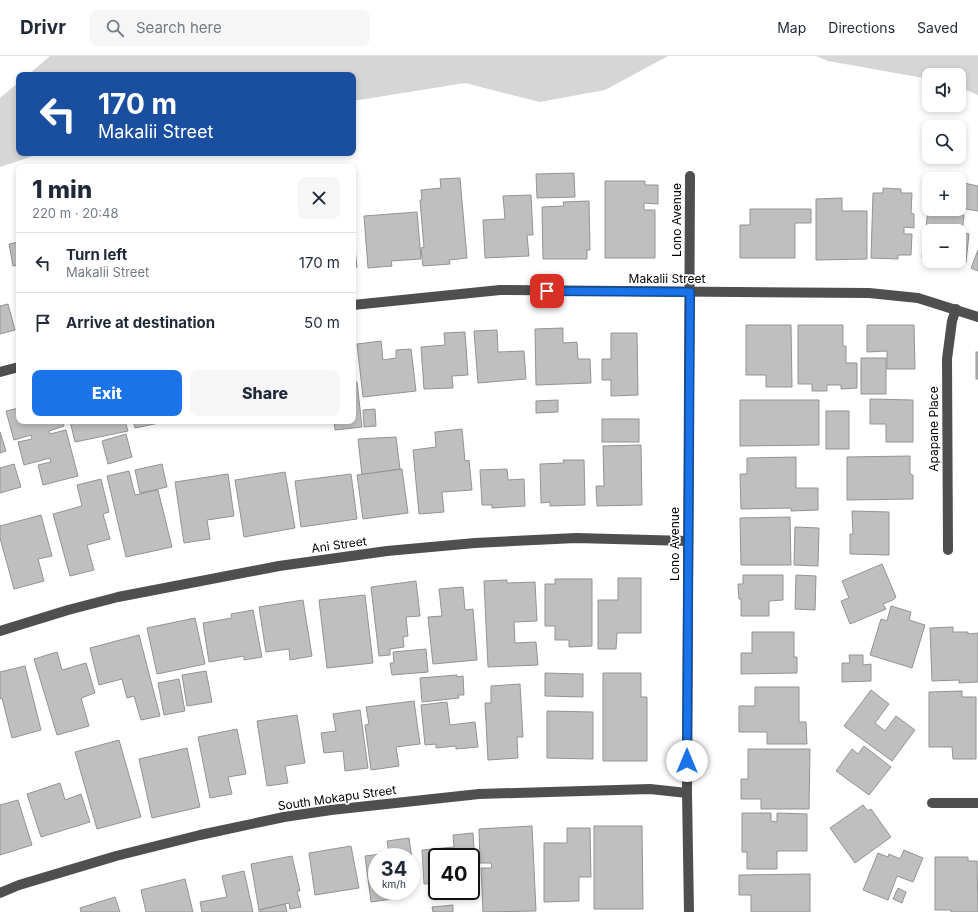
<!DOCTYPE html>
<html lang="en">
<head>
<meta charset="utf-8">
<style>
	:root { --surface:#fff; --page:#f6f6f7; --text:#1f2937; --muted:#747a83; --line:#e0e1e3; --accent:#1a73e8 }
	body { margin:0; font-family:Inter,sans-serif; background:var(--page); color:var(--text); height:100vh; display:flex; flex-direction:column; font-size:15px; white-space:nowrap }
	* { box-sizing:border-box; margin:0 }
	p { font-size:13px; color:var(--muted) }
	.icon { flex:none; width:22px; height:22px; fill:none; stroke:currentColor; stroke-width:2; stroke-linecap:round; stroke-linejoin:round }
	.map { position:relative; flex:1; overflow:hidden }
	.panel { position:absolute; left:16px; top:108px; width:340px; height:260px; display:flex; flex-direction:column; background:var(--surface); border-radius:8px; box-shadow:0 2px 6px #0003 }
	.panel>* { flex:none }
	.guide { position:absolute; left:16px; top:16px; width:340px; height:84px; border-radius:8px; box-shadow:0 2px 6px #0003; background:#1a4fa0; color:#fff; overflow:hidden }
	.fabs { position:absolute; left:922px; top:12px; display:grid; gap:8px }
	.fabs a { display:grid; place-items:center; width:44px; height:44px; border-radius:8px; background:var(--surface); box-shadow:0 2px 6px #0003; font-size:20px }
	.speed { position:absolute; left:368px; top:792px; display:flex; gap:8px; font-size:20px; font-weight:700; text-align:center }
	.speed>* { display:grid; place-content:center; width:52px; height:52px; border-radius:50%; background:var(--surface); box-shadow:0 2px 6px #0003; line-height:1 }
	.speed small { font-size:10px; font-weight:400 }
	.speed .limit { border:2px solid #111; border-radius:6px; background:#fff; color:#111 }
	.pin { position:absolute; display:grid; place-items:center; width:34px; height:34px; color:#fff; margin:-17px; border-radius:8px; box-shadow:0 2px 6px #0006 }
	.me { position:absolute; width:44px; margin:-22px; rotate:0deg; stroke-linejoin:round; filter:drop-shadow(0 0 3px #0008) }
	.turn { display:flex; align-items:center; gap:14px; height:84px; padding:0 16px; font-size:18px }
	.turn .icon { width:52px; height:52px; stroke-width:2.5 }
	.turn b { display:block; font-size:28px; line-height:34px }
	.round { display:grid; place-items:center; flex:none; width:42px; height:42px; border-radius:8px; background:var(--page) }
	.head { display:flex; align-items:center; justify-content:space-between; height:68px; padding:0 16px }
	h1 { font-size:24px; font-weight:800; line-height:30px }
	.cta { display:flex; gap:8px; margin-top:auto; padding:8px 16px }
	.cta a { flex:1; height:46px; border-radius:8px; background:var(--accent); color:#fff; font-size:16px; font-weight:800; line-height:46px; text-align:center }
	.cta a+a { background:var(--page); color:var(--text) }
	ul { padding:0; list-style:none }
	li { display:flex; align-items:center; gap:12px; height:60px; padding:0 16px; border-top:1px solid var(--line) }
	li div { flex:1 }
	li b { display:block; font-size:15px }
	li em { font-style:normal }
	header { display:flex; align-items:center; gap:24px; box-sizing:border-box; height:56px; padding:0 20px; background:var(--surface); border-bottom:1px solid var(--line) }
	header strong { font-size:19px }
	nav { display:flex; gap:22px; margin-inline-start:auto; font-size:14px }
	.search { width:280px; height:36px; background:var(--page); display:flex; align-items:center; gap:10px; box-sizing:border-box; padding:0 14px; border-radius:8px; color:var(--muted); font-size:15px }
	.map>svg:first-child { display:block }
	.green { fill:#d6d6d6 }
	.building { fill:#bfbfbf; stroke:#939393 }
	.lines { fill:none; stroke-linecap:round; stroke-linejoin:round }
	.minor { stroke:#4f4f4f; stroke-width:10 }
	.route-casing { stroke:#114b97; stroke-width:10 }
	.route { stroke:#1a73e8; stroke-width:7 }
	.labels { text-anchor:middle; stroke-width:3.5; stroke-linejoin:round; paint-order:stroke }
	.street-label { font-size:12px; fill:#000; stroke:#fff }
</style>
</head>
<body>
<header>
<strong>Drivr</strong>
<div class="search"><svg class="icon" aria-label="search" viewBox="0 0 24 24"><circle cx="10" cy="10" r="6"/><path d="M15 15l6 6"/></svg>Search here</div>
<nav><a>Map</a><a>Directions</a><a>Saved</a></nav>
</header>
<div class="map">
<svg width="978" height="856" viewBox="0 0 978 856">
	<rect width="100%" height="100%" fill="#fff"/>
	<g class="green">
		<path d="M 50,0 L 668,0 L 605,34 L 540,46 L 465,27 L 353,45 L 353,19 L 28,19 Z"/>
		<path d="M 816,0 L 978,0 L 978,39 L 959,31 L 959,19 L 929,19 L 929,23 L 828,5 Z"/>
		<path d="M 19,26 L 19,97 L 42,97 L 0,111 L 0,42 Z"/>
	</g>
	<g class="building">
		<path d="M 574,117 L 575,141 L 537,142 L 536,118 Z"/>
		<path d="M 460,122 L 467,202 L 449,204 L 450,208 L 423,210 L 421,192 L 424,191 L 420,144 L 422,144 L 421,134 L 441,132 L 440,123 Z"/>
		<path d="M 605,125 L 645,125 L 645,129 L 658,129 L 658,148 L 644,147 L 644,154 L 655,154 L 655,202 L 605,202 Z"/>
		<path d="M 959,126 L 978,130 L 978,155 L 959,152 Z"/>
		<path d="M 883,132 L 901,133 L 901,137 L 912,137 L 911,157 L 914,158 L 914,172 L 904,171 L 904,178 L 912,178 L 911,199 L 898,199 L 898,203 L 871,202 L 873,137 L 883,137 Z"/>
		<path d="M 531,139 L 533,179 L 527,179 L 529,200 L 485,202 L 483,164 L 505,163 L 503,140 Z"/>
		<path d="M 842,142 L 842,155 L 867,155 L 867,203 L 816,204 L 816,143 Z"/>
		<path d="M 589,145 L 590,194 L 587,194 L 587,203 L 543,203 L 542,151 L 564,150 L 563,146 Z"/>
		<path d="M 750,153 L 811,153 L 811,167 L 795,167 L 795,202 L 740,202 L 740,169 L 750,169 Z"/>
		<path d="M 928,155 L 964,159 L 962,177 L 969,178 L 966,206 L 956,205 L 959,205 L 959,175 L 929,175 L 929,201 L 922,201 Z"/>
		<path d="M 417,156 L 421,203 L 391,205 L 392,210 L 368,212 L 364,160 Z"/>
		<path d="M 354,184 L 357,211 L 353,212 L 353,185 Z"/>
		<path d="M 19,186 L 19,209 L 13,210 L 9,188 Z"/>
		<path d="M 978,194 L 978,215 L 971,212 Z"/>
		<path d="M 8,248 L 15,274 L 0,278 L 0,250 Z"/>
		<path d="M 746,269 L 791,269 L 792,331 L 766,331 L 766,319 L 746,319 Z"/>
		<path d="M 798,269 L 843,269 L 843,290 L 846,290 L 846,307 L 857,307 L 857,332 L 841,333 L 841,329 L 827,329 L 827,335 L 812,335 L 812,328 L 798,328 Z"/>
		<path d="M 867,269 L 914,269 L 915,313 L 887,313 L 887,295 L 867,296 Z"/>
		<path d="M 563,272 L 563,287 L 577,286 L 578,303 L 590,303 L 591,327 L 536,329 L 535,273 Z"/>
		<path d="M 497,274 L 498,296 L 524,295 L 526,323 L 478,327 L 474,275 Z"/>
		<path d="M 465,276 L 468,319 L 452,320 L 453,332 L 424,333 L 421,291 L 445,289 L 444,277 Z"/>
		<path d="M 611,277 L 637,277 L 638,339 L 611,340 L 611,324 L 602,324 L 602,303 L 611,303 Z"/>
		<path d="M 381,285 L 383,304 L 396,302 L 396,294 L 411,293 L 416,335 L 363,341 L 357,288 Z"/>
		<rect x="976" y="296" width="2" height="27"/>
		<rect x="861" y="302" width="25" height="36"/>
		<path d="M 357,326 L 362,371 L 335,374 L 334,365 L 353,365 L 353,327 Z"/>
		<path d="M 870,343 L 913,344 L 913,386 L 886,386 L 886,368 L 870,368 Z"/>
		<path d="M 558,344 L 558,356 L 536,357 L 536,345 Z"/>
		<path d="M 740,344 L 819,344 L 819,389 L 740,390 Z"/>
		<path d="M 19,352 L 19,365 L 63,365 L 64,370 L 49,375 L 50,378 L 66,374 L 78,420 L 43,429 L 38,409 L 51,406 L 50,402 L 24,409 L 18,386 L 32,383 L 31,379 L 14,384 L 6,355 Z"/>
		<path d="M 375,353 L 376,370 L 364,371 L 363,354 Z"/>
		<rect x="826" y="355" width="23" height="38"/>
		<rect x="602" y="363" width="37" height="23"/>
		<path d="M 70,365 L 125,365 L 128,375 L 75,386 Z"/>
		<path d="M 133,365 L 169,365 L 135,372 Z"/>
		<path d="M 462,373 L 465,405 L 469,404 L 472,434 L 442,436 L 444,456 L 419,458 L 413,394 L 436,391 L 435,376 Z"/>
		<path d="M 0,376 L 6,395 L 0,397 Z"/>
		<path d="M 126,378 L 132,401 L 108,408 L 102,385 Z"/>
		<path d="M 396,381 L 400,413 L 362,419 L 358,383 Z"/>
		<path d="M 641,389 L 642,449 L 597,450 L 596,430 L 604,430 L 603,390 Z"/>
		<path d="M 910,400 L 910,418 L 913,419 L 913,443 L 847,444 L 847,401 Z"/>
		<path d="M 796,401 L 796,432 L 818,432 L 818,454 L 791,455 L 791,452 L 741,453 L 740,418 L 747,418 L 747,402 Z"/>
		<path d="M 563,404 L 584,404 L 585,449 L 550,450 L 550,446 L 541,447 L 540,408 L 564,407 Z"/>
		<path d="M 14,408 L 21,431 L 0,437 L 0,412 Z"/>
		<path d="M 162,408 L 167,431 L 140,437 L 135,414 Z"/>
		<path d="M 402,413 L 408,457 L 363,463 L 357,419 Z"/>
		<path d="M 507,413 L 508,424 L 524,423 L 525,450 L 492,452 L 492,449 L 482,449 L 480,414 Z"/>
		<path d="M 129,415 L 135,439 L 158,434 L 172,491 L 126,501 L 107,420 Z"/>
		<path d="M 285,416 L 295,472 L 244,481 L 235,424 Z"/>
		<path d="M 228,418 L 234,460 L 207,464 L 210,483 L 184,487 L 175,426 Z"/>
		<path d="M 351,418 L 357,463 L 301,471 L 295,425 Z"/>
		<path d="M 101,423 L 109,456 L 103,458 L 110,483 L 87,489 L 94,514 L 70,520 L 53,458 L 82,450 L 77,429 Z"/>
		<path d="M 852,455 L 889,456 L 889,499 L 850,498 L 850,478 L 853,478 Z"/>
		<path d="M 41,459 L 52,500 L 38,503 L 44,525 L 14,533 L 0,482 L 0,470 Z"/>
		<path d="M 790,461 L 791,509 L 741,509 L 740,462 Z"/>
		<path d="M 795,471 L 819,472 L 818,510 L 794,509 Z"/>
		<path d="M 882,508 L 896,541 L 893,544 L 883,548 L 886,553 L 850,568 L 841,545 L 849,542 L 842,525 Z"/>
		<path d="M 743,519 L 783,519 L 783,544 L 769,545 L 769,560 L 741,560 L 741,543 L 739,543 L 738,528 L 743,528 Z"/>
		<path d="M 796,519 L 816,520 L 815,554 L 795,553 Z"/>
		<path d="M 618,522 L 641,522 L 641,577 L 617,577 L 616,593 L 598,593 L 598,544 L 618,544 Z"/>
		<path d="M 555,523 L 592,523 L 592,590 L 569,591 L 569,584 L 555,584 L 555,570 L 545,570 L 545,528 L 555,528 Z"/>
		<path d="M 507,524 L 507,527 L 535,526 L 537,565 L 514,566 L 515,587 L 536,586 L 538,609 L 488,611 L 484,525 Z"/>
		<path d="M 416,525 L 420,560 L 406,561 L 408,580 L 403,581 L 404,591 L 390,593 L 390,599 L 379,600 L 371,531 Z"/>
		<path d="M 463,531 L 465,554 L 473,553 L 477,604 L 433,608 L 428,561 L 442,560 L 439,533 Z"/>
		<path d="M 365,539 L 373,607 L 327,612 L 319,544 Z"/>
		<path d="M 303,544 L 312,600 L 290,604 L 289,593 L 266,596 L 259,551 Z"/>
		<path d="M 891,550 L 911,556 L 909,564 L 925,569 L 912,612 L 870,599 L 881,563 L 887,565 Z"/>
		<path d="M 253,554 L 262,601 L 244,604 L 244,600 L 209,606 L 203,567 L 232,562 L 231,558 Z"/>
		<path d="M 195,562 L 205,608 L 157,618 L 147,572 Z"/>
		<path d="M 953,571 L 953,576 L 968,576 L 968,578 L 978,577 L 978,626 L 959,627 L 959,624 L 932,625 L 930,572 Z"/>
		<path d="M 752,576 L 794,576 L 794,601 L 797,601 L 797,617 L 741,618 L 741,597 L 752,597 Z"/>
		<path d="M 139,579 L 160,660 L 141,664 L 134,640 L 127,642 L 122,623 L 99,629 L 90,592 Z"/>
		<path d="M 426,593 L 428,616 L 392,619 L 390,607 L 394,607 L 393,596 Z"/>
		<path d="M 57,596 L 62,614 L 86,607 L 95,637 L 81,642 L 89,670 L 57,679 L 34,603 Z"/>
		<path d="M 849,599 L 863,599 L 863,609 L 871,608 L 871,625 L 842,626 L 842,607 L 850,607 Z"/>
		<path d="M 25,610 L 41,674 L 12,682 L 2,642 L 0,643 L 0,616 Z"/>
		<path d="M 206,615 L 212,646 L 187,650 L 182,619 Z"/>
		<path d="M 545,617 L 583,618 L 583,641 L 545,640 Z"/>
		<path d="M 603,617 L 641,617 L 641,641 L 647,641 L 647,705 L 603,705 Z"/>
		<path d="M 457,619 L 457,621 L 463,620 L 464,639 L 458,639 L 459,642 L 422,646 L 420,622 Z"/>
		<path d="M 179,623 L 185,655 L 164,659 L 158,627 Z"/>
		<path d="M 520,628 L 523,681 L 517,681 L 518,702 L 488,704 L 485,647 L 491,647 L 491,630 Z"/>
		<path d="M 755,631 L 799,631 L 799,666 L 806,666 L 807,688 L 767,688 L 767,676 L 739,676 L 739,650 L 755,650 Z"/>
		<path d="M 871,634 L 889,648 L 875,667 L 885,675 L 896,660 L 915,674 L 892,705 L 844,670 Z"/>
		<path d="M 962,635 L 962,641 L 976,641 L 976,703 L 953,703 L 952,691 L 929,691 L 929,636 Z"/>
		<path d="M 414,645 L 420,688 L 396,691 L 399,710 L 371,714 L 365,669 L 369,668 L 366,651 Z"/>
		<path d="M 447,646 L 450,669 L 475,666 L 478,691 L 456,693 L 456,690 L 436,692 L 436,688 L 425,689 L 421,649 Z"/>
		<path d="M 360,654 L 368,712 L 345,715 L 343,695 L 324,697 L 321,677 L 336,675 L 333,658 Z"/>
		<path d="M 547,655 L 593,656 L 593,703 L 547,702 Z"/>
		<path d="M 297,659 L 305,707 L 285,710 L 288,727 L 267,730 L 257,665 Z"/>
		<path d="M 237,673 L 246,718 L 228,721 L 232,738 L 210,742 L 198,681 Z"/>
		<path d="M 119,684 L 141,761 L 97,773 L 75,696 Z"/>
		<path d="M 864,690 L 891,711 L 869,739 L 836,715 L 852,693 L 858,698 Z"/>
		<path d="M 187,692 L 200,751 L 152,762 L 139,703 Z"/>
		<path d="M 748,693 L 810,693 L 809,753 L 761,753 L 761,743 L 741,743 L 741,723 L 748,723 Z"/>
		<path d="M 60,727 L 65,744 L 81,738 L 90,766 L 41,781 L 27,738 Z"/>
		<path d="M 18,744 L 32,789 L 0,799 L 0,749 Z"/>
		<path d="M 863,749 L 868,755 L 871,753 L 891,781 L 855,807 L 830,772 Z"/>
		<path d="M 742,757 L 771,757 L 771,765 L 777,766 L 777,757 L 807,758 L 807,795 L 777,795 L 777,813 L 747,813 L 747,796 L 742,796 Z"/>
		<path d="M 532,770 L 536,855 L 483,856 L 481,812 L 492,812 L 491,807 L 480,807 L 479,773 Z"/>
		<path d="M 594,770 L 642,770 L 643,853 L 594,853 Z"/>
		<path d="M 567,772 L 590,772 L 591,821 L 579,821 L 579,845 L 544,846 L 544,787 L 567,787 Z"/>
		<path d="M 473,777 L 476,823 L 471,823 L 471,801 L 437,801 L 437,827 L 424,828 L 422,794 L 454,791 L 453,779 Z"/>
		<path d="M 409,782 L 415,824 L 411,824 L 411,801 L 377,801 L 377,835 L 399,835 L 400,842 L 371,846 L 365,800 L 389,797 L 387,785 Z"/>
		<path d="M 351,790 L 359,832 L 315,839 L 309,797 Z"/>
		<path d="M 904,794 L 923,802 L 913,826 L 897,820 L 888,844 L 863,834 L 878,797 L 888,801 L 889,798 L 900,803 Z"/>
		<path d="M 292,800 L 300,835 L 297,835 L 301,851 L 290,853 L 289,847 L 259,854 L 251,808 Z"/>
		<path d="M 935,801 L 968,801 L 968,805 L 977,805 L 978,856 L 951,856 L 951,854 L 935,854 Z"/>
		<path d="M 244,815 L 253,856 L 202,856 L 200,846 L 227,841 L 222,820 Z"/>
		<path d="M 810,818 L 810,856 L 751,856 L 751,839 L 739,839 L 739,819 Z"/>
		<path d="M 185,823 L 193,856 L 146,856 L 141,834 Z"/>
		<path d="M 898,832 L 906,836 L 902,847 L 893,843 Z"/>
		<path d="M 115,841 L 120,856 L 81,856 L 80,852 Z"/>
		<path d="M 285,848 L 287,856 L 259,856 L 259,854 Z"/>
		<path d="M 453,849 L 453,856 L 433,856 L 432,851 Z"/>
	</g>
	<g class="lines">
		<g class="minor">
			<path d="M 353,249 L 500,234 L 869,237 L 918,242 L 978,261"/>
			<path d="M 0,316 L 19,311"/>
			<path d="M 948,494 L 947,303 L 952,265 L 956,253"/>
			<path d="M 0,575 L 68,554 L 118,541 L 279,510 L 387,495 L 475,487 L 576,482 L 688,485"/>
			<path d="M 932,747 L 978,747"/>
			<path d="M 0,837 L 19,829 L 116,800 L 200,779 L 284,761 L 331,754 L 479,738 L 650,733 L 687,737"/>
			<path d="M 689,856 L 687,737 L 690,120"/>
		</g>
	</g>
	<g class="lines">
		<g class="route-casing">
			<path id="route" d="M 547,235 L 690,236 L 687,705"/>
		</g>
		<use href="#route" class="route"/>
	</g>
	<g class="labels">
		<g class="street-label">
			<text transform="translate(677 164) rotate(-90)" y="4">Lono Avenue</text>
			<text x="667" y="227">Makalii Street</text>
			<text transform="translate(934 373) rotate(-90)" y="4">Apapane Place</text>
			<text transform="translate(675 488) rotate(-90)" y="4">Lono Avenue</text>
			<text transform="translate(339 489) rotate(-8)" y="4">Ani Street</text>
			<text transform="translate(337 742) rotate(-8)" y="4">South Mokapu Street</text>
		</g>
	</g>
</svg>
<div class="fabs">
<a><svg class="icon" aria-label="sound" viewBox="0 0 24 24"><path d="M4 9h4l5-4v14l-5-4H4zM17 9q2 3 0 6"/></svg></a>
<a><svg class="icon" aria-label="search" viewBox="0 0 24 24"><circle cx="10" cy="10" r="6"/><path d="M15 15l6 6"/></svg></a>
<a>+</a>
<a>−</a>
</div>
<div class="speed"><div>34<small>km/h</small></div><div class="limit">40</div></div>
<div class="pin" style="left:547px;top:235px;background:#d93025"><svg class="icon" aria-label="arrive" viewBox="0 0 24 24"><path d="M6 21V4h12l-3 4 3 4H6"/></svg></div>
<svg class="me" style="left:687px;top:705px" viewBox="-20 -20 40 40"><circle r="19" fill="#fff"/><path d="M0-13L10 11 0 6-10 11z" fill="#1a73e8"/></svg>
<div class="guide">
<div class="turn"><svg class="icon" aria-label="left" viewBox="0 0 24 24"><path d="M17 20v-9H6M10 6l-5 5 5 5"/></svg><div><b>170 m</b>Makalii Street</div></div>
</div>
<section class="panel">
<div class="head"><div><h1>1 min</h1><p>220 m · 20:48</p></div><a class="round"><svg class="icon" aria-label="close" viewBox="0 0 24 24"><path d="M6 6l12 12M18 6L6 18"/></svg></a></div>
<ul>
<li><svg class="icon" aria-label="left" viewBox="0 0 24 24"><path d="M17 20v-9H6M10 6l-5 5 5 5"/></svg><div><b>Turn left</b><p>Makalii Street</p></div><em>170 m</em></li>
<li><svg class="icon" aria-label="arrive" viewBox="0 0 24 24"><path d="M6 21V4h12l-3 4 3 4H6"/></svg><div><b>Arrive at destination</b></div><em>50 m</em></li>
</ul>
<div class="cta"><a>Exit</a><a>Share</a></div>
</section>
</div>
</body>
</html>
